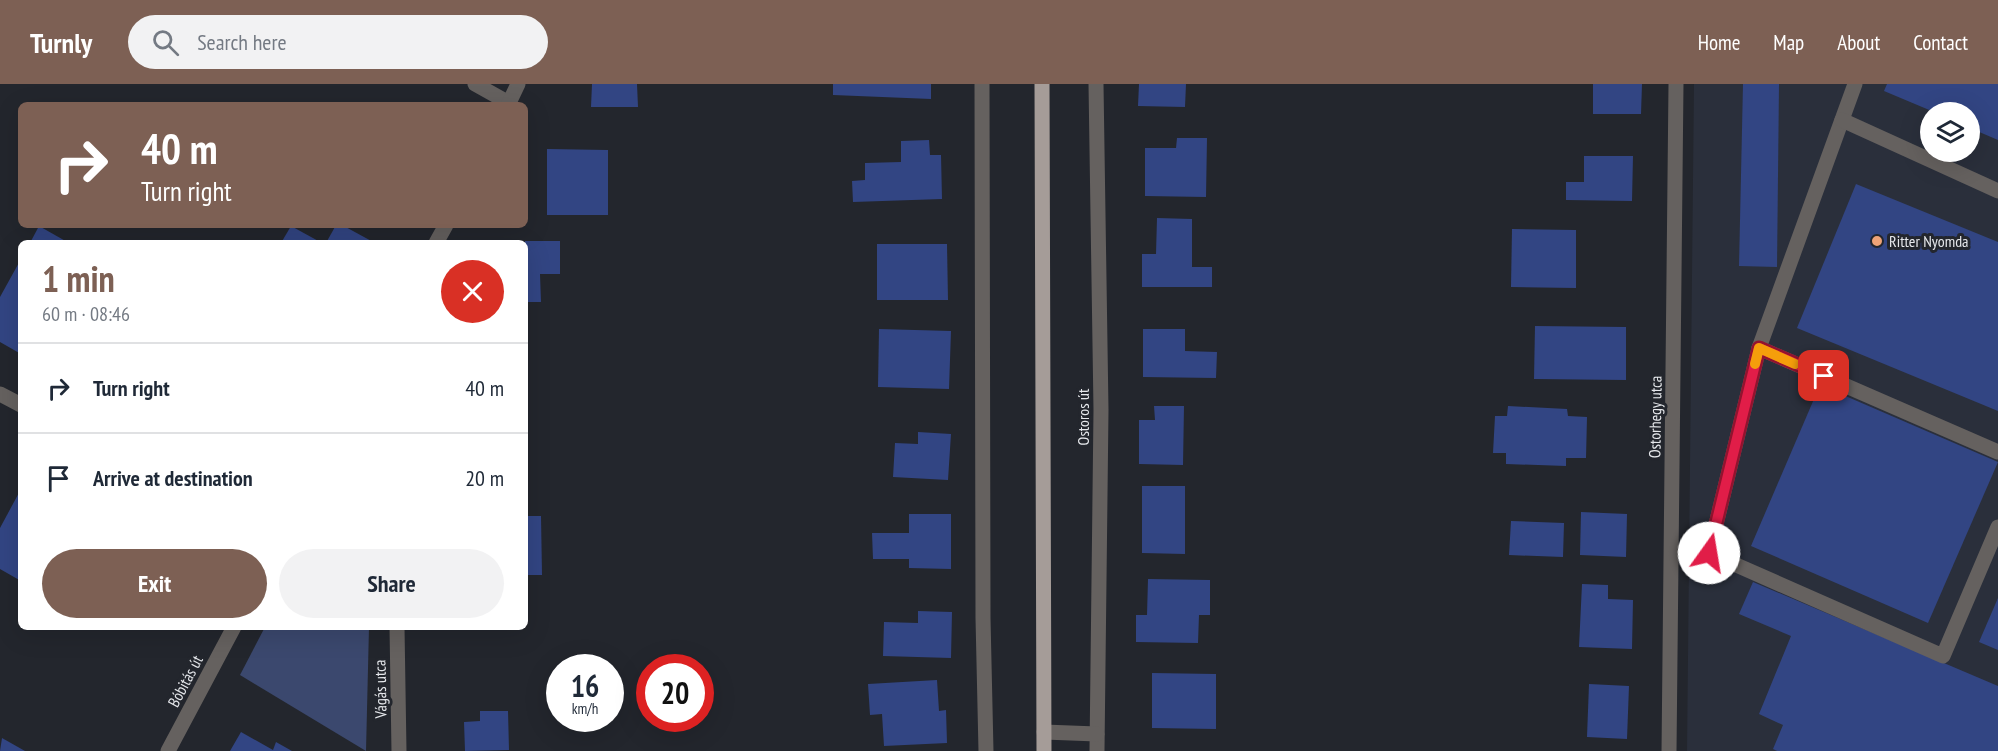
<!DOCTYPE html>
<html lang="en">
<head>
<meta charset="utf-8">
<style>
	:root { --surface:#fff; --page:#f2f2f3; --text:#1f2937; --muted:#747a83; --line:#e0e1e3; --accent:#7d6054 }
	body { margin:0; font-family:"PT Sans Narrow",sans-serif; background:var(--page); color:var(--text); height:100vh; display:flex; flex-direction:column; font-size:22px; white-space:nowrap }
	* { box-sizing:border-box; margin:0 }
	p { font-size:20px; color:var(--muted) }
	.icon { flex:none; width:33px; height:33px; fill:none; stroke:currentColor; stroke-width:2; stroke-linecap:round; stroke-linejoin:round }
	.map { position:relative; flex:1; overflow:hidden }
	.sheet { position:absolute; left:18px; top:156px; width:510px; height:390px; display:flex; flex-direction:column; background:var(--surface); border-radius:9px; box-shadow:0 6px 24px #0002 }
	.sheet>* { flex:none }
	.guide { position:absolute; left:18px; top:18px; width:510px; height:126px; border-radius:9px; box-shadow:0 6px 24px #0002; background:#7d6054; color:#fff; overflow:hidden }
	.fabs { position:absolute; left:1920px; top:18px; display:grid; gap:12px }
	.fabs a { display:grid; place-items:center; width:60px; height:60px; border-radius:50%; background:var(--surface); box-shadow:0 6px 24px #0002; font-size:30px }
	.speed { position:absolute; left:546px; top:570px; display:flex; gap:12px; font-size:30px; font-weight:700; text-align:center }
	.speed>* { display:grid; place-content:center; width:78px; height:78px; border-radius:50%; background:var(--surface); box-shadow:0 6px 24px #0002; line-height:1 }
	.speed small { font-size:15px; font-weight:400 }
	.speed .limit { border:9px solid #d22; background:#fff; color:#111 }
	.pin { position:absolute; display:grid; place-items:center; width:51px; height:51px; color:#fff; margin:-26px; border-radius:12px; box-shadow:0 3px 9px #0006 }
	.me { position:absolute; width:66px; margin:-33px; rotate:13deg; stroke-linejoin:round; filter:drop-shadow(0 0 4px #0008) }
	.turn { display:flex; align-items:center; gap:21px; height:126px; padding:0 24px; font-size:27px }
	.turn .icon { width:78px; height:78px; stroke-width:2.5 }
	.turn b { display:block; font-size:42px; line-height:51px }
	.round { display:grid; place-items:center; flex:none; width:63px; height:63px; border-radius:32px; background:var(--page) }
	.head { display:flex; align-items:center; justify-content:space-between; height:102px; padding:0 24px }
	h1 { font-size:36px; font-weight:600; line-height:45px; color:var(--accent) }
	.cta { display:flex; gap:12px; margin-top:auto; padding:12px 24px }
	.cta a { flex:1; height:69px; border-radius:36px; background:var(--accent); color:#fff; font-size:24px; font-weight:600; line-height:69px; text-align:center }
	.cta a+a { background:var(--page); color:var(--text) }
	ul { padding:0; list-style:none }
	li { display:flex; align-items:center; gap:18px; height:90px; padding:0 24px; border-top:2px solid var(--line) }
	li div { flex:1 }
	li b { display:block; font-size:22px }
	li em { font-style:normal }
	header { display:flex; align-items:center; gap:36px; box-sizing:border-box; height:84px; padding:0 30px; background:var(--accent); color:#fff }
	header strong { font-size:28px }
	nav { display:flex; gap:33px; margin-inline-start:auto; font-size:21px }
	.search { width:420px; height:54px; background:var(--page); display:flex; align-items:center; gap:15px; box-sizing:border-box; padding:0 21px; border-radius:33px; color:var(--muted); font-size:22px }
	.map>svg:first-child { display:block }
	.built { fill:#2a2f3b; fill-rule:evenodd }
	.green { fill:#3b486e }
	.building { fill:#324583 }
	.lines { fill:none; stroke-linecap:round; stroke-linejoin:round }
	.minor { stroke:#65615f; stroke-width:15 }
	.major { stroke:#a59c98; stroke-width:15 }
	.route-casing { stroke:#92132f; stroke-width:15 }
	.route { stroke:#e11d48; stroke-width:10 }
	.slow { stroke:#f59e0b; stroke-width:10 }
	.poi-dot { fill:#efa377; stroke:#23262d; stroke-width:2 }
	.labels { text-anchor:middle; stroke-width:6; stroke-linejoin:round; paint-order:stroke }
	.poi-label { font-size:16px; fill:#e6e8ec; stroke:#23262d; text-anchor:start }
	.street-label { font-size:16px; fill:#e6e8ec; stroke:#23262d }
</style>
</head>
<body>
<header>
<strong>Turnly</strong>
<div class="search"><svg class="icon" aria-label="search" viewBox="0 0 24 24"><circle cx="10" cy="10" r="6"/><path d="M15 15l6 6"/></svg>Search here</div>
<nav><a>Home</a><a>Map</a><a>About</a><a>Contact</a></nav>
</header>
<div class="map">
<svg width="1998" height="667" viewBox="0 0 1998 667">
	<rect width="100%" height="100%" fill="#23262d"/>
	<path class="built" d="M 1694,0 L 1998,0 L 1998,667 L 1687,667 ZM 1930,28 L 1970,28 L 1970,68 L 1930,68 Z"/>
	<path class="green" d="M 265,543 L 369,543 L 366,667 L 240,591 Z"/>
	<g class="building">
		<path d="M 592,0 L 637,0 L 638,23 L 591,23 Z"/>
		<path d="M 833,0 L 931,0 L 931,15 L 833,11 Z"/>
		<path d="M 1139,0 L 1186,0 L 1185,23 L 1138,22 Z"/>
		<path d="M 1593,0 L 1642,0 L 1641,30 L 1593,30 Z"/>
		<path d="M 1743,0 L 1779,0 L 1777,183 L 1739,182 Z"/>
		<path d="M 1887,0 L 1998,0 L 1998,56 L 1970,44 L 1970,28 L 1934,28 L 1884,7 Z"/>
		<path d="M 1177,54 L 1207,54 L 1206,113 L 1145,112 L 1145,64 L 1176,64 Z"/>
		<path d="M 929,56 L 930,71 L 941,71 L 942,115 L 853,118 L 852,97 L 865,96 L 865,79 L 901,78 L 901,57 Z"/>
		<path d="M 547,65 L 608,66 L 608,131 L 547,131 Z"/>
		<path d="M 1584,72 L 1633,72 L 1632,117 L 1566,116 L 1566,98 L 1584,98 Z"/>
		<path d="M 1856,100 L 1998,158 L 1998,327 L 1797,244 Z"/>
		<path d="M 1157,134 L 1192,135 L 1192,183 L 1212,183 L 1212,203 L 1142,203 L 1142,170 L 1156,170 Z"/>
		<path d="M 336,141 L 342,141 L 375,159 L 326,159 Z"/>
		<path d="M 39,142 L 69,159 L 30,159 Z"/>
		<path d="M 291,142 L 322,159 L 281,159 Z"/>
		<path d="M 1512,145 L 1576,146 L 1576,204 L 1511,203 Z"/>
		<path d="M 525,157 L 560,157 L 560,190 L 540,190 L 541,218 L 525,218 Z"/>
		<path d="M 877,160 L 947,160 L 948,216 L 877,216 Z"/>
		<path d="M 21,175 L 21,270 L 0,258 L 0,213 Z"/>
		<path d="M 1535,242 L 1626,243 L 1626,296 L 1534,295 Z"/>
		<path d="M 879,245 L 951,247 L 949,305 L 878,303 Z"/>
		<path d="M 1143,245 L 1185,245 L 1185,267 L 1217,268 L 1216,294 L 1143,293 Z"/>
		<path d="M 1820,301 L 1998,378 L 1928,539 L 1751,462 Z"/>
		<path d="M 1154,322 L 1184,322 L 1183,381 L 1139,380 L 1139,336 L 1155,336 Z"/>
		<path d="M 1508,322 L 1567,325 L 1568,332 L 1587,333 L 1586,374 L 1566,374 L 1566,382 L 1506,380 L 1506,369 L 1493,369 L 1495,332 L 1507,332 Z"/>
		<path d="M 918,348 L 951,350 L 948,396 L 893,393 L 895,359 L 918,360 Z"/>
		<path d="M 1142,402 L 1185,402 L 1185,470 L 1142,469 Z"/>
		<path d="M 21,405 L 21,497 L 0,485 L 0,444 Z"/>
		<path d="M 1581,428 L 1627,430 L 1626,473 L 1580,471 Z"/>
		<path d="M 909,430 L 951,430 L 951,485 L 909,484 L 909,475 L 873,475 L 872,449 L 909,449 Z"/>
		<path d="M 525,432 L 541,432 L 542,491 L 525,491 Z"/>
		<path d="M 1511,437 L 1564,439 L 1563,473 L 1509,471 Z"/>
		<path d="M 1148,495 L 1210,496 L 1210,531 L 1199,531 L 1198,559 L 1136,558 L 1136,531 L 1147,531 Z"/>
		<path d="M 1753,498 L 1998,602 L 1998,667 L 1777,667 L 1773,665 L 1783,641 L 1759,630 L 1791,552 L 1739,530 Z"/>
		<path d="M 1582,500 L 1608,501 L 1608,515 L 1633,516 L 1632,565 L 1579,563 Z"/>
		<path d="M 1998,514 L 1998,566 L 1979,558 Z"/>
		<path d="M 918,527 L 952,528 L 951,574 L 883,572 L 884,538 L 918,539 Z"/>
		<path d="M 1152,589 L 1216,590 L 1216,645 L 1152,644 Z"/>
		<path d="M 937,596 L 939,627 L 946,626 L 947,659 L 884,662 L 882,630 L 870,631 L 868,600 Z"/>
		<path d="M 1589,600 L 1629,602 L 1627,655 L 1587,653 Z"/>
		<path d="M 480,627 L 508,627 L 509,666 L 465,667 L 464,638 L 480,637 Z"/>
		<path d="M 241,648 L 273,666 L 276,658 L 292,667 L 230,667 Z"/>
		<path d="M 2,654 L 25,667 L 0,667 Z"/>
	</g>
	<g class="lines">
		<g class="minor">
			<path d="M 475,0 L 509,19"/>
			<path d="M 982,0 L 983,534 L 986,667"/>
			<path d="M 1096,0 L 1101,326 L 1097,667"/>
			<path d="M 1855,0 L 1759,264 L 1709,469 L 1943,572 L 1998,443"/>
			<path d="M 508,21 L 518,0"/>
			<path d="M 1842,36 L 1998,107"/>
			<path d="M 436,159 L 446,141"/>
			<path d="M 1759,264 L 1998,368"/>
			<path d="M 0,310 L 21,321"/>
			<path d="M 397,543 L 399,667"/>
			<path d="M 1044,648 L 1097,650"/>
			<path d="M 168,667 L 234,543"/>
			<path d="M 1669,667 L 1676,0"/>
		</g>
		<path class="major" d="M 1042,0 L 1044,667"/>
	</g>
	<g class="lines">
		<g class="route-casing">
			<path id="route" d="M 1709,469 L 1759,264 L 1824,292"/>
		</g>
		<use href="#route" class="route"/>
		<path class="slow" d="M 1755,280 L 1759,264 L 1795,280"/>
	</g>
	<circle class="poi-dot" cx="1877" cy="157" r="6"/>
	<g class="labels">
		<g class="poi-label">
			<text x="1889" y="163">Ritter Nyomda</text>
		</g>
		<g class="street-label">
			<text transform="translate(1083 333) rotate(-90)" y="6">Ostoros út</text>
			<text transform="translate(1655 333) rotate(-89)" y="6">Ostorhegy utca</text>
			<text transform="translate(185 597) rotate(-62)" y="6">Bóbitás út</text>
			<text transform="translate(380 605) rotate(-91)" y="6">Vágás utca</text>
		</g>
	</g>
</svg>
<div class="fabs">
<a><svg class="icon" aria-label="layers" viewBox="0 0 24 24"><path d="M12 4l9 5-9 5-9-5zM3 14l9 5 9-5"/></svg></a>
</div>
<div class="speed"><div>16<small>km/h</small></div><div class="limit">20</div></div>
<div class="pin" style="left:1824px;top:292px;background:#d93025"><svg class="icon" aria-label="arrive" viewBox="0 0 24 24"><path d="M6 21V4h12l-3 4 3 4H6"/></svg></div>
<svg class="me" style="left:1709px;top:469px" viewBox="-20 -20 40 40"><circle r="19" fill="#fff"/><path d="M0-13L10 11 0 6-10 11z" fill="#e11d48"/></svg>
<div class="guide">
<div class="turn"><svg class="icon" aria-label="right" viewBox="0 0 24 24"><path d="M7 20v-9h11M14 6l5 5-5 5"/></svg><div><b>40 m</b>Turn right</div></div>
</div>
<section class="sheet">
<div class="head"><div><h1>1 min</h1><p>60 m · 08:46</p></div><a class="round" style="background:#d93025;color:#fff"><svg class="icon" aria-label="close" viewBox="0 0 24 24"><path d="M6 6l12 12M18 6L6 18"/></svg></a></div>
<ul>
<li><svg class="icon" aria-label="right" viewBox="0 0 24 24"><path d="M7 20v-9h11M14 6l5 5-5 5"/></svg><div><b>Turn right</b></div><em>40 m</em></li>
<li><svg class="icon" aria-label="arrive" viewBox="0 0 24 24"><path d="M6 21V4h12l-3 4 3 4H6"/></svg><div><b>Arrive at destination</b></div><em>20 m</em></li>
</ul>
<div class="cta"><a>Exit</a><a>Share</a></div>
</section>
</div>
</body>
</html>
